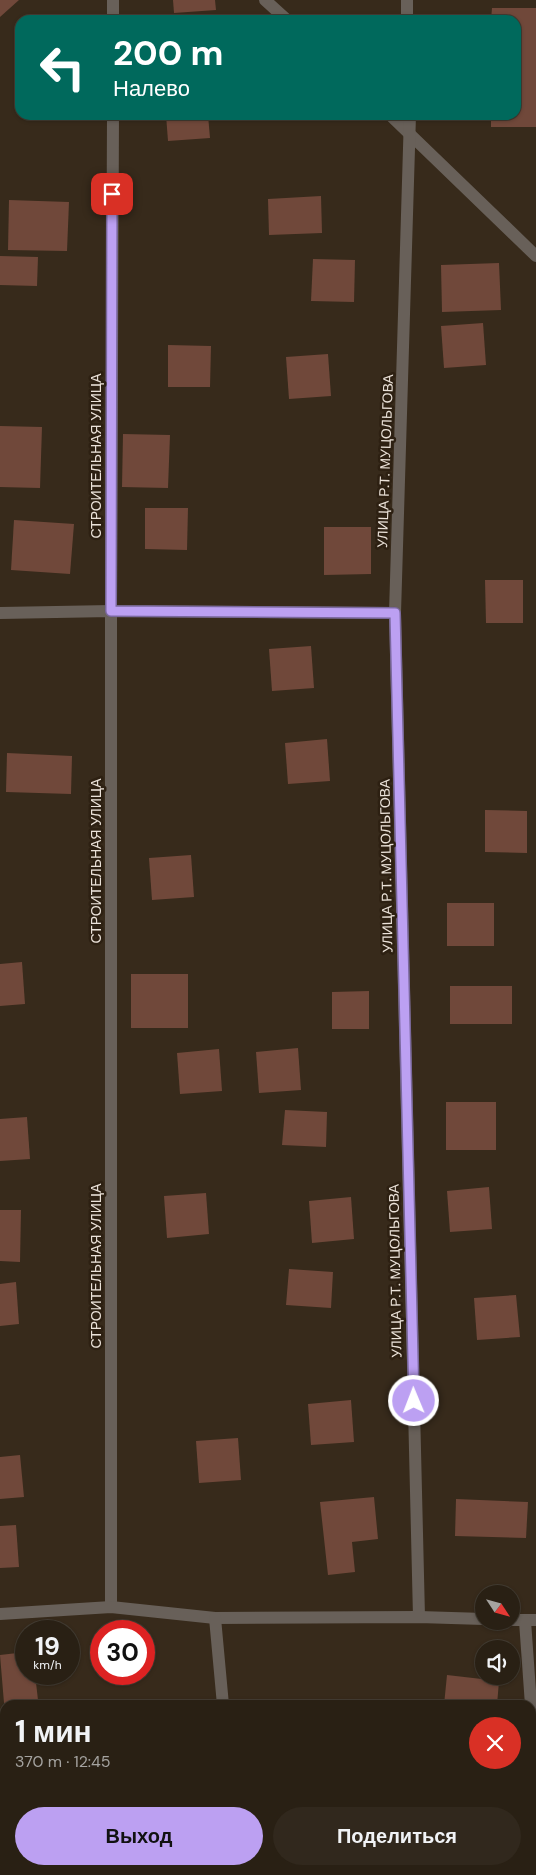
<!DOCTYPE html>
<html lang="ru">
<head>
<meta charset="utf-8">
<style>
	:root { --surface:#292014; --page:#31281d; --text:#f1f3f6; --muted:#a5a3a0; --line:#453e34; --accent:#bca0f2 }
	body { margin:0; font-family:"DM Sans",sans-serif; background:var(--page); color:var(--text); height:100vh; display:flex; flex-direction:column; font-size:19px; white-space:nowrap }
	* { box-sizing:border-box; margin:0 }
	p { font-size:16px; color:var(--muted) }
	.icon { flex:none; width:28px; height:28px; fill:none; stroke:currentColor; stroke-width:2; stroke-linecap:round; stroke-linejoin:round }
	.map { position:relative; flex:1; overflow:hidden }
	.panel { position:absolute; left:0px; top:1700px; width:536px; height:175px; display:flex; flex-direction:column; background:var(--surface); border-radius:15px 15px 0 0; box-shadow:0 1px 4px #0004,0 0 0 1px var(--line) }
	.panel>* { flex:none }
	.banner { position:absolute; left:15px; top:15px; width:506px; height:105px; border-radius:15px; box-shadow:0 1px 4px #0004,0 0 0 1px var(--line); background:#00695c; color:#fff; overflow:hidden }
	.needle { width:32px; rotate:126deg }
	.buttons { position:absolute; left:475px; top:1585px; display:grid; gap:10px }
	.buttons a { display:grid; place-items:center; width:45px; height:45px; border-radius:50%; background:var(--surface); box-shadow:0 1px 4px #0004,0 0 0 1px var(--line); font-size:25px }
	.speed { position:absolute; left:15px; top:1620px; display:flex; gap:10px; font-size:25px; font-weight:700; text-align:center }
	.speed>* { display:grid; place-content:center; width:65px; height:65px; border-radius:50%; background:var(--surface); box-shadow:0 1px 4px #0004,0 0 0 1px var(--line); line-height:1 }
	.speed small { font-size:12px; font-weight:400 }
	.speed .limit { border:8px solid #d22; background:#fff; color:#111 }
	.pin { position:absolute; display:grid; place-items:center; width:42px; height:42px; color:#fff; margin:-21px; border-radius:10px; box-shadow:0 2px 8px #0006 }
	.me { position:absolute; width:55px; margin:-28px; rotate:359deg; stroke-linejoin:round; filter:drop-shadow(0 0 4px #0008) }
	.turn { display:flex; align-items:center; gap:18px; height:105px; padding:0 15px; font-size:22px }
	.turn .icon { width:65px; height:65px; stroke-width:2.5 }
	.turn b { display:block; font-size:35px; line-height:42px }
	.round { display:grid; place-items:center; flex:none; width:52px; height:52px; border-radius:26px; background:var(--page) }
	.summary { display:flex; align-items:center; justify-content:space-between; height:85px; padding:0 15px }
	h1 { font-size:30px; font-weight:700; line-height:38px }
	.primary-button { display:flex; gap:10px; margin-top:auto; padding:10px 15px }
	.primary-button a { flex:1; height:58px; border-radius:30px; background:var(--accent); color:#111; font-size:20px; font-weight:700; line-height:58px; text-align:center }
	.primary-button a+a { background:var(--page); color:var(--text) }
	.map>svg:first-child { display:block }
	.building { fill:#70483a }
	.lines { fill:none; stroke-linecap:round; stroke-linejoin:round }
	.minor { stroke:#686059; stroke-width:12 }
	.route-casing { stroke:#7a689d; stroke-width:12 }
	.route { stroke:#bca0f2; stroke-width:9 }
	.labels { text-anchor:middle; stroke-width:5; stroke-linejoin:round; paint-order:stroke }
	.street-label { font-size:14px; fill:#ebe2d9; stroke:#2d2012 }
</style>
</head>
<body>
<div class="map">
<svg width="536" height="1875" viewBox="0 0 536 1875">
	<rect width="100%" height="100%" fill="#372a1b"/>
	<g class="building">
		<path d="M 0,0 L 19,0 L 0,17 Z"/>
		<path d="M 173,0 L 215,0 L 216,10 L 174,13 Z"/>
		<path d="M 492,8 L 536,8 L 536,127 L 491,127 L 491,115 L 516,115 L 516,20 L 491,20 Z"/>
		<path d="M 166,115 L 208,115 L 210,138 L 168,141 Z"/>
		<path d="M 321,196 L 322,233 L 269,235 L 268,199 Z"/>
		<path d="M 9,200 L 69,202 L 67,251 L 8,250 Z"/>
		<path d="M 0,256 L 38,257 L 37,286 L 0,285 Z"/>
		<path d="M 313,259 L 355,260 L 354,302 L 311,301 Z"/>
		<path d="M 499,263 L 501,310 L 442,312 L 441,265 Z"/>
		<path d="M 483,323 L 486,365 L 444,368 L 441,326 Z"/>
		<path d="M 168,345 L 211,346 L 210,387 L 168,387 Z"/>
		<path d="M 328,354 L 331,396 L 289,399 L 286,357 Z"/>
		<path d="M 0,426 L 42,427 L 40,488 L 0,487 Z"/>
		<path d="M 123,434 L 170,435 L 168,488 L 122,487 Z"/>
		<path d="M 145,508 L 188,508 L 187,550 L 145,549 Z"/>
		<path d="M 14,520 L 74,524 L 70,574 L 11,570 Z"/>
		<path d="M 324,527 L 371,527 L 371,574 L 324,575 Z"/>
		<path d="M 485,580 L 523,580 L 523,623 L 486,623 Z"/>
		<path d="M 311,646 L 314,688 L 272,691 L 269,649 Z"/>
		<path d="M 327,739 L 330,781 L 288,784 L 285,743 Z"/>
		<path d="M 7,753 L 72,756 L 71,794 L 6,792 Z"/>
		<path d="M 485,810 L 527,811 L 527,853 L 485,852 Z"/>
		<path d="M 191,855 L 194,897 L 152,900 L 149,858 Z"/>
		<rect x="447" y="903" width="47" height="43"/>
		<path d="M 22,962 L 25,1004 L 0,1006 L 0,964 Z"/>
		<rect x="131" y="974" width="57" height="54"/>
		<rect x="450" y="986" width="62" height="38"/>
		<path d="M 369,991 L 369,1029 L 332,1029 L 332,992 Z"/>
		<path d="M 298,1048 L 301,1090 L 259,1093 L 256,1052 Z"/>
		<path d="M 219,1049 L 222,1091 L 180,1094 L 177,1053 Z"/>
		<rect x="446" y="1102" width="50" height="48"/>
		<path d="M 285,1110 L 327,1112 L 326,1147 L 282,1145 Z"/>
		<path d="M 27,1117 L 30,1159 L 0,1161 L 0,1119 Z"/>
		<path d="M 489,1187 L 492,1229 L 450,1232 L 447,1191 Z"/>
		<path d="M 206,1193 L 209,1234 L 167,1238 L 164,1196 Z"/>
		<path d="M 351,1197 L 354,1239 L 312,1243 L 309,1201 Z"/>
		<path d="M 0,1210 L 21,1210 L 20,1262 L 0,1261 Z"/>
		<path d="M 289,1269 L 333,1272 L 331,1308 L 286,1305 Z"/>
		<path d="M 16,1282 L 19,1324 L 0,1326 L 0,1284 Z"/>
		<path d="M 516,1295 L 520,1337 L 477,1340 L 474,1298 Z"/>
		<path d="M 351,1400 L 354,1442 L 311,1445 L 308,1404 Z"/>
		<path d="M 238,1438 L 241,1480 L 199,1483 L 196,1441 Z"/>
		<path d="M 20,1455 L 24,1497 L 0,1499 L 0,1457 Z"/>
		<path d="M 374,1497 L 378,1539 L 352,1542 L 355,1572 L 328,1575 L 320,1502 Z"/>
		<path d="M 456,1499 L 528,1502 L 526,1538 L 455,1536 Z"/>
		<path d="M 16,1525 L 19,1567 L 0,1568 L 0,1526 Z"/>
		<path d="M 26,1652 L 26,1674 L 35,1674 L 38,1700 L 4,1703 L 0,1655 Z"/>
		<path d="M 447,1675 L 499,1681 L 497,1705 L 444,1705 Z"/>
	</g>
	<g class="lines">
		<g class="minor">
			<path d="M 265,0 L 287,20"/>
			<path d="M 407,0 L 407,20"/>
			<path d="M 113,20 L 113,0"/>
			<path d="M 390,115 L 536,256"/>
			<path d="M 410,115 L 395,613 L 419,1617"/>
			<path d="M 0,613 L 111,611 L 395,613"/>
			<path d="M 111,1607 L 111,611 L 113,115"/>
			<path d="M 0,1614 L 111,1607 L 215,1618 L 419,1617 L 484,1619"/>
			<path d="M 215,1618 L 223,1705"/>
			<path d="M 511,1620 L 536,1620"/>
			<path d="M 525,1621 L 531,1705"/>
			<path d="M 531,1707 L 536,1770"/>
			<path d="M 239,1870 L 240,1875"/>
		</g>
	</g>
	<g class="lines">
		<g class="route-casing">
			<path id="route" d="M 112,194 L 111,611 L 395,613 L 414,1401"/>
		</g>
		<use href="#route" class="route"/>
	</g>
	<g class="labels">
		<g class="street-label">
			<text transform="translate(96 456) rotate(-90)" y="5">СТРОИТЕЛЬНАЯ УЛИЦА</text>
			<text transform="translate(385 461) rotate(-88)" y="5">УЛИЦА Р.Т. МУЦОЛЬГОВА</text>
			<text transform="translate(96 861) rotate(-90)" y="5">СТРОИТЕЛЬНАЯ УЛИЦА</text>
			<text transform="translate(386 866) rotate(-91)" y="5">УЛИЦА Р.Т. МУЦОЛЬГОВА</text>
			<text transform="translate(96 1266) rotate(-90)" y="5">СТРОИТЕЛЬНАЯ УЛИЦА</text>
			<text transform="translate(395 1271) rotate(-91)" y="5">УЛИЦА Р.Т. МУЦОЛЬГОВА</text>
		</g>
	</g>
</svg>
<div class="buttons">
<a><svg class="needle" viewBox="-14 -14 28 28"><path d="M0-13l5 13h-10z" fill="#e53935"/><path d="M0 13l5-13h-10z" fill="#a5a3a0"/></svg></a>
<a><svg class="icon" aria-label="sound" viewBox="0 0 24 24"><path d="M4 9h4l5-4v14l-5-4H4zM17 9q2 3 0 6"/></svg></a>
</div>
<div class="speed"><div>19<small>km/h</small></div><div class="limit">30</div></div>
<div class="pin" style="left:112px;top:194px;background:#d93025"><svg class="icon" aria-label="arrive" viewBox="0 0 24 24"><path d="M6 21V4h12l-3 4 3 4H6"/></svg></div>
<svg class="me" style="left:414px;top:1401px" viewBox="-20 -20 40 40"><circle r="17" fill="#bca0f2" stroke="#fff" stroke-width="3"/><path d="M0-11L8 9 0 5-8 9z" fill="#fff"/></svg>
<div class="banner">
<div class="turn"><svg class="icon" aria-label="left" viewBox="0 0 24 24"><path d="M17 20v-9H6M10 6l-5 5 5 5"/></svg><div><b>200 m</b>Налево</div></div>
</div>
<section class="panel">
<div class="summary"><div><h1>1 мин</h1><p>370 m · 12:45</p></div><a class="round" style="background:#d93025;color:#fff"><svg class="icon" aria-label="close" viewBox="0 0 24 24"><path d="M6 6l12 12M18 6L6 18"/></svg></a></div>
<div class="primary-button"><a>Выход</a><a>Поделиться</a></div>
</section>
</div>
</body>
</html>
